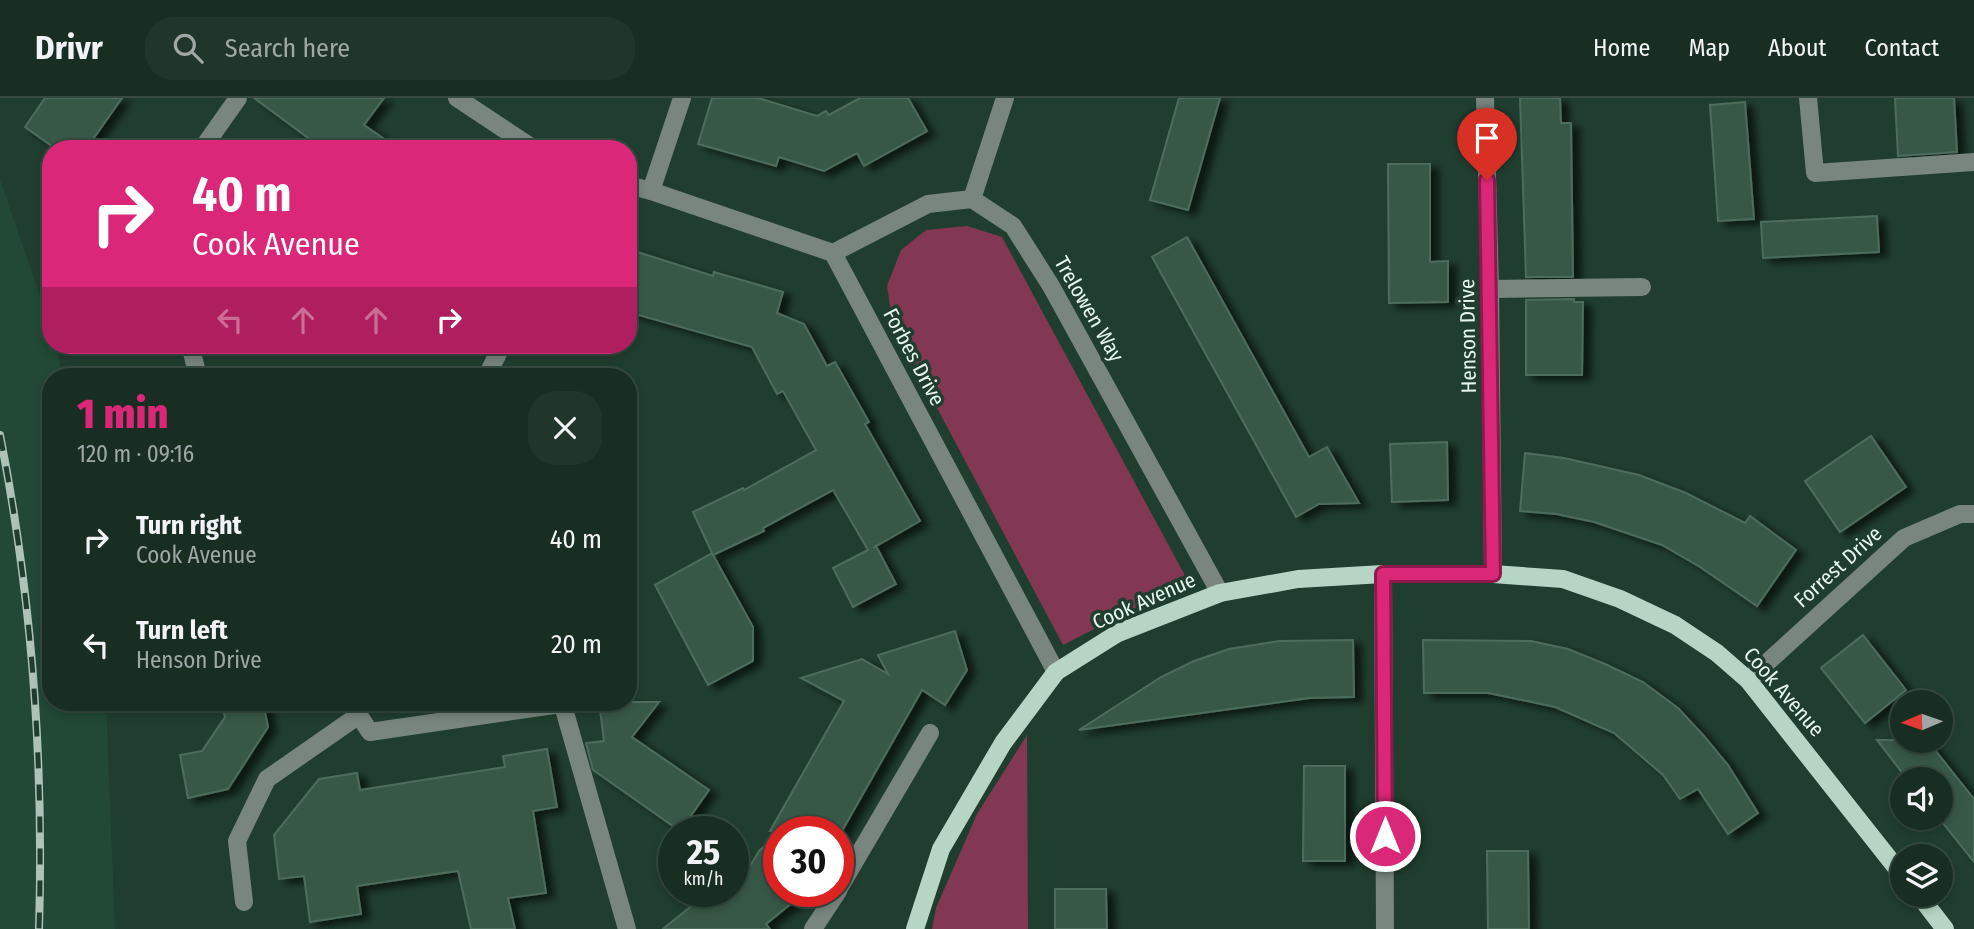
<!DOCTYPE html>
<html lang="en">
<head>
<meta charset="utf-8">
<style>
	:root { --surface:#182e23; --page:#21362b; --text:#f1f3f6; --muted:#9fa8a6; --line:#364a41; --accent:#db2777 }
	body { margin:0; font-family:"Fira Sans Condensed",sans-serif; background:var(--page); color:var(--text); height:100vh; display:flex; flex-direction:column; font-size:26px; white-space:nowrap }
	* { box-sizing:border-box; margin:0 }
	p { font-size:23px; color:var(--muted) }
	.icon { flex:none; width:38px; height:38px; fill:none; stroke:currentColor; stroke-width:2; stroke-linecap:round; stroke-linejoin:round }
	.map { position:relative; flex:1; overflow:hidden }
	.side { position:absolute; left:42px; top:270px; width:595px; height:343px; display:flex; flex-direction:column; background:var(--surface); border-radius:28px; box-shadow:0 4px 10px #0003,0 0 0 2px var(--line) }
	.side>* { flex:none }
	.hud { position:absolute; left:42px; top:42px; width:595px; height:214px; border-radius:28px; box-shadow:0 4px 10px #0003,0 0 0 2px var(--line); background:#db2777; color:#fff; overflow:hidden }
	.needle { width:46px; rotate:268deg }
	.fabs { position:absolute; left:1890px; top:592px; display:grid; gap:14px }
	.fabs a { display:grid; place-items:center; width:63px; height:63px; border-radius:50%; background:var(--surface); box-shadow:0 4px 10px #0003,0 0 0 2px var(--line); font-size:35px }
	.speed { position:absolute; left:658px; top:718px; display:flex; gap:14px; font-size:35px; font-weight:700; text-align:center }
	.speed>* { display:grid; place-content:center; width:91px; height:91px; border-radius:50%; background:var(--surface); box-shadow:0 4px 10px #0003,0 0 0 2px var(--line); line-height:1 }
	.speed small { font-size:18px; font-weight:400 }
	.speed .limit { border:10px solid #d22; background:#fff; color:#111 }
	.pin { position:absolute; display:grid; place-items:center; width:60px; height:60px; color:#fff; margin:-72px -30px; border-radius:50% 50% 50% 0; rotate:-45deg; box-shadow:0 0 7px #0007 }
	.pin .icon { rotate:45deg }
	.me { position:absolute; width:77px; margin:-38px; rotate:0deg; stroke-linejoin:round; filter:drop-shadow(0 0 5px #0008) }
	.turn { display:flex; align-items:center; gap:24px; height:147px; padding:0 35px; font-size:32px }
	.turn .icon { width:91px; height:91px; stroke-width:2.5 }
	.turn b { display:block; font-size:49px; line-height:60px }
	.lanes { display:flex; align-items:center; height:66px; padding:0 35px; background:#0003; justify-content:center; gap:35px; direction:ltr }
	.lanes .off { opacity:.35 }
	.round { display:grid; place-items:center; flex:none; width:74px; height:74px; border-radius:28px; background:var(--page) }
	.head { display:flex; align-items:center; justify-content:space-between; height:119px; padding:0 35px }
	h1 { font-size:42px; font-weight:800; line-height:52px; color:var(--accent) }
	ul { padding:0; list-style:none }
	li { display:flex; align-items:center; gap:21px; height:105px; padding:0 35px }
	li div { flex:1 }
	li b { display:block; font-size:26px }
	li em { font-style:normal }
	header { display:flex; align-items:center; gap:42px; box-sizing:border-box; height:98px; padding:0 35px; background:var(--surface); border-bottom:2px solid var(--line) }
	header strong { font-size:33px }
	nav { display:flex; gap:38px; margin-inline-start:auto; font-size:24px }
	.search { width:490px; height:63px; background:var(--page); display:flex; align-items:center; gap:18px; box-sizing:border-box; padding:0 24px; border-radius:28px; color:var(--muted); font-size:26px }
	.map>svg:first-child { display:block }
	.built { fill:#214935 }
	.green { fill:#823752 }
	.building { fill:#385847; stroke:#4d6d5c; stroke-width:2; filter:url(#shadow) }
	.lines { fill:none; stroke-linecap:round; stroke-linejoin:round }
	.minor { stroke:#78867e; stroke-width:18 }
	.major { stroke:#b7d5c4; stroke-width:18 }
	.rail-casing { stroke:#aec2b7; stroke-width:8 }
	.rail { stroke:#203e2f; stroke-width:5; stroke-dasharray:16; stroke-linecap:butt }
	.route-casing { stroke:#8e194d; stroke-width:18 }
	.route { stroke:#db2777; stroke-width:12 }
	.labels { text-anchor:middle; stroke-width:7; stroke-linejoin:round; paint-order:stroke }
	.street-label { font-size:21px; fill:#e7f8ee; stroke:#203e2f }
</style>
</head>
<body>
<header>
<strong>Drivr</strong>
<div class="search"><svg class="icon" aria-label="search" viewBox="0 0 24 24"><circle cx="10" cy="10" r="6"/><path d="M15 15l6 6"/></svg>Search here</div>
<nav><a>Home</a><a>Map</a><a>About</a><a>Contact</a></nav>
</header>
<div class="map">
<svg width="1974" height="831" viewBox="0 0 1974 831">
	<defs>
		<filter id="shadow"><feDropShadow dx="8" dy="4.5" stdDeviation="3.5" flood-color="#0009"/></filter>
	</defs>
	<rect width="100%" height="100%" fill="#203e2f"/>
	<path class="built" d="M 0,81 L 51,231 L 51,247 L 56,247 L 62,278 L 51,278 L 51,604 L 106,604 L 115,831 L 0,831 Z"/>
	<g class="green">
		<path d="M 967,128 L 1002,139 L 1188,483 L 1063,547 L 893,227 L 887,188 L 901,152 L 926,132 Z"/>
		<path d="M 1027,637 L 1028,831 L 932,831 L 936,810 L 977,716 Z"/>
	</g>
	<g class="building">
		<path d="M 45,0 L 122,0 L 86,51 L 56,51 L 25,29 Z"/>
		<path d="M 254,0 L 384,0 L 364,27 L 399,51 L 323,51 Z"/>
		<path d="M 712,0 L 758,0 L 817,18 L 826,13 L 829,17 L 860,0 L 908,0 L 927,33 L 864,68 L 857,55 L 824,73 L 779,59 L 776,68 L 698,46 Z"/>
		<path d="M 1179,0 L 1220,0 L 1188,112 L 1150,102 Z"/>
		<path d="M 1520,0 L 1560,0 L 1561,25 L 1571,25 L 1573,179 L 1526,179 Z"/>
		<path d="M 1895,0 L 1954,0 L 1957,54 L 1898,58 Z"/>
		<path d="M 1745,4 L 1754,121 L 1718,123 L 1710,7 Z"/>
		<path d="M 1388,66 L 1430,66 L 1430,164 L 1448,163 L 1448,204 L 1389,205 Z"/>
		<path d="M 1877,118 L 1879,154 L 1763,160 L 1761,124 Z"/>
		<path d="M 1187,139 L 1309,359 L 1327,349 L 1359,405 L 1319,406 L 1296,419 L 1152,159 Z"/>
		<path d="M 628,151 L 713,178 L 714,174 L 783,194 L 777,215 L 804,226 L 827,268 L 835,264 L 869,324 L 865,326 L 920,423 L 873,450 L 876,448 L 896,486 L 853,509 L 833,470 L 868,452 L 833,392 L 763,430 L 764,433 L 713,457 L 753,529 L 753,563 L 708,587 L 655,487 L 712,455 L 693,414 L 743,390 L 744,392 L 816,352 L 783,293 L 777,296 L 752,249 L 628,214 Z"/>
		<path d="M 1574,201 L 1574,204 L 1583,204 L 1582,277 L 1526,277 L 1526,202 Z"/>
		<path d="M 1871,338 L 1906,389 L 1840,434 L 1805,383 Z"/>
		<path d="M 1447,344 L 1448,402 L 1392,404 L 1390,346 Z"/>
		<path d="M 1525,355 L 1564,360 L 1639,377 L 1686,395 L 1745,425 L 1750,418 L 1796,452 L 1757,508 L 1700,469 L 1662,447 L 1594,424 L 1556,416 L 1520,413 Z"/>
		<path d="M 955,533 L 967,572 L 945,607 L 922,592 L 838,740 L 838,733 L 770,733 L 844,603 L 801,580 L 862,561 L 888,576 L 878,557 Z"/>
		<path d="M 1863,537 L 1906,592 L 1865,625 L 1821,570 Z"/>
		<path d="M 1353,542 L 1354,599 L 1310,600 L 1079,632 L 1161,579 L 1194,563 L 1229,551 L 1279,543 Z"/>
		<path d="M 1423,542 L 1531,543 L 1568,551 L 1605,566 L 1643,584 L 1678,610 L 1704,638 L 1728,667 L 1758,715 L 1728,736 L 1698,691 L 1680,701 L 1663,677 L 1614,635 L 1555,609 L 1488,595 L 1424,595 Z"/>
		<path d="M 221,604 L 263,604 L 268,629 L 228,691 L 188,700 L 180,657 L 202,653 L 225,619 Z"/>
		<path d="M 599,604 L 659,604 L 632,639 L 709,692 L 680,733 L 593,672 L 586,645 L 604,643 Z"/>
		<path d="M 1877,642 L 1927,642 L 1974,701 L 1974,764 L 1938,719 L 1941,719 L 1941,681 L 1907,681 Z"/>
		<path d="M 547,651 L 557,709 L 533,713 L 546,795 L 508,800 L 515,831 L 471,831 L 458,773 L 357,788 L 361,816 L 310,824 L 304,778 L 279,781 L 274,737 L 319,681 L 357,675 L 360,692 L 505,669 L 503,658 Z"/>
		<path d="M 1304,668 L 1345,668 L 1345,763 L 1303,763 Z"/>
		<path d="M 779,736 L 779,793 L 807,793 L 766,826 L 770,831 L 663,831 L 710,793 L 733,793 L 733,785 L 737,790 L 759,753 Z"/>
		<path d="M 1487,753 L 1528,753 L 1529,831 L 1488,831 Z"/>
		<path d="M 1055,791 L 1106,791 L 1107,831 L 1055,831 Z"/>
	</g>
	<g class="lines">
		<g class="minor">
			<path d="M 457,0 L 534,51"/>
			<path d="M 1485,0 L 1490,191 L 1493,476"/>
			<path d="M 1808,0 L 1815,75 L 1974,64"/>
			<path d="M 202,51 L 238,0"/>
			<path d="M 628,87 L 651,93 L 833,155 L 1056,574"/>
			<path d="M 651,93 L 682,0"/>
			<path d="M 972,101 L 1005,0"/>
			<path d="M 833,155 L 928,106 L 972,101 L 1013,128 L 1051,188 L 1220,495"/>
			<path d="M 1490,191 L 1642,189"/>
			<path d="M 190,247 L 198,278"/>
			<path d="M 487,278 L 502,247"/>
			<path d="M 1383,476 L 1385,831"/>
			<path d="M 1748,582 L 1904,440 L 1960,416 L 1974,416"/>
			<path d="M 350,604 L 370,634 L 561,606"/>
			<path d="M 562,604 L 627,831"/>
			<path d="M 838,792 L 930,635"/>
			<path d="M 244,804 L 237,743 L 267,681 L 359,617"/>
			<path d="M 813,831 L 838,793"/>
		</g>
		<g class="major">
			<path d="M 1918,796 L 1945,831"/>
			<path d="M 915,831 L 941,751 L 1003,645 L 1056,574 L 1118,535 L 1220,495 L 1298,481 L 1383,476 L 1493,476 L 1563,481 L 1620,501 L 1675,527 L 1717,555 L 1748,582 L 1902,777"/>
		</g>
		<g class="rail-casing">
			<path id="rail" d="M 0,337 C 32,499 44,666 39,831"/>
		</g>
		<use href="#rail" class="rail"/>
	</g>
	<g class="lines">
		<g class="route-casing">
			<path id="route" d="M 1385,738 L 1383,476 L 1493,476 L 1487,82"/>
		</g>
		<use href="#route" class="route"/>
	</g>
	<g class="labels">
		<g class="street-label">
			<text transform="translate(1089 211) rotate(60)" y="7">Trelowen Way</text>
			<text transform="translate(1468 238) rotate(-91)" y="7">Henson Drive</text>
			<text transform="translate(914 259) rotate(62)" y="7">Forbes Drive</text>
			<text transform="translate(1838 469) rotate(-42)" y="7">Forrest Drive</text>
			<text transform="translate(1144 503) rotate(-24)" y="7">Cook Avenue</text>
			<text transform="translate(1784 594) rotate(49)" y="7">Cook Avenue</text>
		</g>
	</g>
</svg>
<div class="fabs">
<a><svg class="needle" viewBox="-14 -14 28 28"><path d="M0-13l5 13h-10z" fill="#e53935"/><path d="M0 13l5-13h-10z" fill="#9fa8a6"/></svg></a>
<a><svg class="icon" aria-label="sound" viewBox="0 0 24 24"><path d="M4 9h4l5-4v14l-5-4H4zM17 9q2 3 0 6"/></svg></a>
<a><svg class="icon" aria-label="layers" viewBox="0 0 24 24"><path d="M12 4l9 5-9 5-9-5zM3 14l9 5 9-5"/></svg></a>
</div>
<div class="speed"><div>25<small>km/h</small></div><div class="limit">30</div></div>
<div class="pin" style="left:1487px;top:82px;background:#d93025"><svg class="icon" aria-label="arrive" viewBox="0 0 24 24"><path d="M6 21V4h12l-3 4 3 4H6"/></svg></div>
<svg class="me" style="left:1385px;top:738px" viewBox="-20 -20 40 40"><circle r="17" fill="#db2777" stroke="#fff" stroke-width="3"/><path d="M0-11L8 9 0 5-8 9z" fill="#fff"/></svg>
<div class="hud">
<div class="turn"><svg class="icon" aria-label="right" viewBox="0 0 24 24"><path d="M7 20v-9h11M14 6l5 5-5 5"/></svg><div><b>40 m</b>Cook Avenue</div></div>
<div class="lanes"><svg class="icon off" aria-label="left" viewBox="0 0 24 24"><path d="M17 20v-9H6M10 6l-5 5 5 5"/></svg><svg class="icon off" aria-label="ahead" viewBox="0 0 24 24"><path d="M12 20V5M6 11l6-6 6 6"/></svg><svg class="icon off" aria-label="ahead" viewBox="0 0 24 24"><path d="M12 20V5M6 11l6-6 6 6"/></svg><svg class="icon" aria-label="right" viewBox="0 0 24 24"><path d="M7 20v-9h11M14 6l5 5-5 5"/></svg></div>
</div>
<section class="side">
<div class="head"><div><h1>1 min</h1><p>120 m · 09:16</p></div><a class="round"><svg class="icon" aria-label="close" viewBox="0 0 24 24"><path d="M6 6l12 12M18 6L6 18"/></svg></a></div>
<ul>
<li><svg class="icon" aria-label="right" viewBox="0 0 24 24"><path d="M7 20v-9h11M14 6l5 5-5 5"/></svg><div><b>Turn right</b><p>Cook Avenue</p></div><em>40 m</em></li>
<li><svg class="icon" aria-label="left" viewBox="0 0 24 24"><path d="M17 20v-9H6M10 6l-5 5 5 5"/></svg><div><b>Turn left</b><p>Henson Drive</p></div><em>20 m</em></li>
</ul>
</section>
</div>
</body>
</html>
